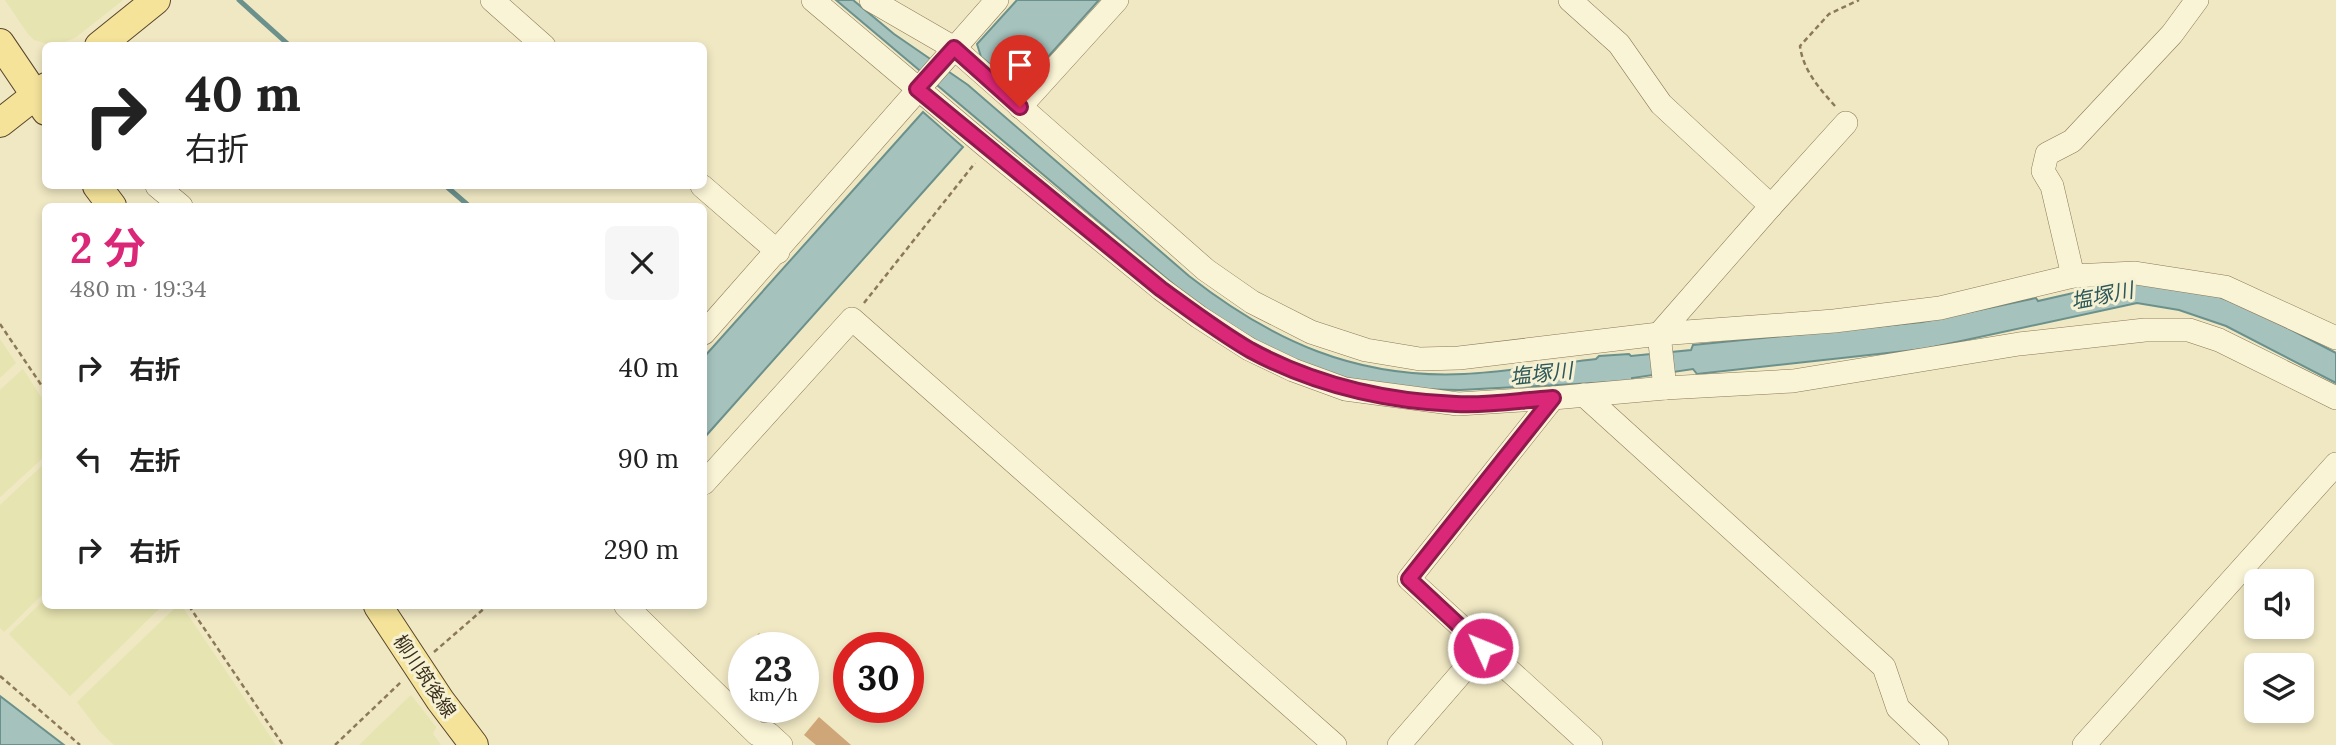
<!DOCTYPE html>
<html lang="ja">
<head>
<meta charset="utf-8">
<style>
	:root { --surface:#fff; --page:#f6f6f6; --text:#222; --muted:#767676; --accent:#db2777 }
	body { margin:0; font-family:Lora,"Noto Sans JP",serif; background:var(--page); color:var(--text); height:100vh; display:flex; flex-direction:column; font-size:26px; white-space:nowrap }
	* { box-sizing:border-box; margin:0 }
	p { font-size:23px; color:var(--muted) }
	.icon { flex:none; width:38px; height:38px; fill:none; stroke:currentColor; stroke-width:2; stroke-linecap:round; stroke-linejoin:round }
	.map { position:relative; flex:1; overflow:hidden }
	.side { position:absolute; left:42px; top:203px; width:665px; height:406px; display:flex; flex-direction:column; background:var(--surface); border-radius:10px; box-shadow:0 4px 10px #0003 }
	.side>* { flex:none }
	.top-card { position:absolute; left:42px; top:42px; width:665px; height:147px; border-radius:10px; box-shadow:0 4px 10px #0003; background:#fff; color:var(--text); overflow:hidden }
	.controls { position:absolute; left:2244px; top:569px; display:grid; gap:14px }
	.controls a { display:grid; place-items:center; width:70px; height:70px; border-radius:10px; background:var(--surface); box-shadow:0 4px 10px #0003; font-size:35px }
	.speed { position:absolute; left:728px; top:632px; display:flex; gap:14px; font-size:35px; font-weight:700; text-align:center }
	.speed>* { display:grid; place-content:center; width:91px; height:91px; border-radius:50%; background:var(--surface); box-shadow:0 4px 10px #0003; line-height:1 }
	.speed small { font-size:18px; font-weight:400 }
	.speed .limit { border:10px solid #d22; background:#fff; color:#111 }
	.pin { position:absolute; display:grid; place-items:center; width:60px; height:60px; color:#fff; margin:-72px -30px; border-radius:50% 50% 50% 0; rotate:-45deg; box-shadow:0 0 7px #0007 }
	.pin .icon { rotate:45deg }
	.me { position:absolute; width:77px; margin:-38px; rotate:314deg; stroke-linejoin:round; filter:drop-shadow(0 0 5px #0008) }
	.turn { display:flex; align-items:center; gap:24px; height:147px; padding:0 28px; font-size:32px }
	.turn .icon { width:91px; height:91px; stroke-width:2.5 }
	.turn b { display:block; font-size:49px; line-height:60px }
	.round { display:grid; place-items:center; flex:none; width:74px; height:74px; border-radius:10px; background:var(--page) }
	.head { display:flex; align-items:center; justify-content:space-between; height:119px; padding:0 28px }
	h1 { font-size:42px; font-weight:700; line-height:52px; color:var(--accent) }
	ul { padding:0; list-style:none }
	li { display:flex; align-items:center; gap:21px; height:91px; padding:0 28px }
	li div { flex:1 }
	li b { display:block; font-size:26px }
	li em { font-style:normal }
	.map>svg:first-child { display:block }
	.farmland { fill:#e6e4b0 }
	.water { fill:#a5c2bd; stroke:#6b918c; stroke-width:2 }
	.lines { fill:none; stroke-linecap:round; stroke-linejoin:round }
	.stream { stroke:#6b918c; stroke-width:5 }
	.building { fill:#cfa677 }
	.minor-casing { stroke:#8b7959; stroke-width:24 }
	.major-casing { stroke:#58462d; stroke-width:30 }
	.path { stroke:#8b7959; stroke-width:2.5; stroke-dasharray:5 3.5; stroke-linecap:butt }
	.minor { stroke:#faf4d6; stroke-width:23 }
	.major { stroke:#f4e399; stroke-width:28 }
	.route-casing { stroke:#8e194d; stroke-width:18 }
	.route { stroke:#db2777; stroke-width:12 }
	.labels { text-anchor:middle; stroke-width:6; stroke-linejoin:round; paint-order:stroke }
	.street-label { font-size:19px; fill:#3a2f1e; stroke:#f7f1d3 }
	.water-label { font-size:21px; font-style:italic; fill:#2c585a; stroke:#f7f1d3 }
</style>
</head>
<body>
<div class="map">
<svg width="2336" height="745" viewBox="0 0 2336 745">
	<rect width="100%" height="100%" fill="#f0e8c3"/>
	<g class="farmland">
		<path d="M 5,0 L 123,0 L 75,38 L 54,46 L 34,40 L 28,34 Z"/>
		<path d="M 0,339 L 16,363 L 0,378 Z"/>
		<path d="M 23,369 L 45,403 L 45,456 L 0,497 L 0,390 Z"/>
		<path d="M 45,463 L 45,592 L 4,632 L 0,628 L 0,505 Z"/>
		<path d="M 45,599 L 46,606 L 162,606 L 70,696 L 9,634 Z"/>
		<path d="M 177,606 L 182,606 L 276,745 L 114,745 L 100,732 L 77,702 Z"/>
		<path d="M 411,695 L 436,727 L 433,734 L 441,745 L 359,745 Z"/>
	</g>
	<g class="water">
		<path d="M 836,0 L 853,0 L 894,34 L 968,85 L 1189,276 C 1272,341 1356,379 1464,374 C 1508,372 1552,364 1596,359 L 1599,356 L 1629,354 L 1631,356 L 1691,350 L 1693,345 L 1922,322 L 2036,298 L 2038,301 L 2091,289 L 2092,286 L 2136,279 L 2214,295 L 2249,308 L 2336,353 L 2336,383 L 2226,326 L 2179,310 L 2137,303 L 1924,349 L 1697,374 L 1693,369 L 1632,378 L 1632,381 L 1460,390 L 1409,389 L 1354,381 L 1289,359 L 1205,311 Z"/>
		<path d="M 1017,0 L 1099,0 L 1020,88 L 981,57 L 977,44 Z"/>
		<path d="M 923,112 L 963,147 L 704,438 L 704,357 Z"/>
		<path d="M 0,696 L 64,745 L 0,745 Z"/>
	</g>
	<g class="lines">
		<g class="stream">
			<path d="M 239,0 L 290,46"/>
			<path d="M 446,186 L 469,206"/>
		</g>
	</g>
	<g class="building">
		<path d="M 759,633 L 776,648 L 746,648 Z"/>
		<path d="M 744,699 L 744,707 L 763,707 L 754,717 L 739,704 Z"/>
		<path d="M 819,717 L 851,745 L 816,745 L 804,735 Z"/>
	</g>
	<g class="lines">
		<g class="minor-casing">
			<g id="minor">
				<path d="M 492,0 L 544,46"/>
				<path d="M 813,0 L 987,147 L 1161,289 L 1199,317 L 1249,349 L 1293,370 L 1345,389 L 1458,404 L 1553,398 L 1665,388 L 1793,381 L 2019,344 L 2145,330 L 2189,330 L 2219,340 L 2336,398"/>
				<path d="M 871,0 L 954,48 L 1206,270 L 1252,302 L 1311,332 L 1366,350 L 1420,359 L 1459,358 L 1659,334 L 1834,321 L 1940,308 L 2073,276 L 2135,273 L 2225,287 L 2336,338"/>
				<path d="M 1570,0 L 1619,44 L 1661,104 L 1771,206"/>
				<path d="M 1020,107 L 1117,0"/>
				<path d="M 157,186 L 181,206"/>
				<path d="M 702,186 L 778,252"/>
				<path d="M 2073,276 L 2052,186 L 2043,171 L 2047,154 L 2072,141 L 2172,34 L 2197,0"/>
				<path d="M 704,333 L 997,0"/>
				<path d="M 1665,388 L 1659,334 L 1771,206 L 1846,123"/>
				<path d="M 1584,395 L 1884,667 L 1898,708 L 1937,745"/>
				<path d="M 1553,398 L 1409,579 L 1591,745"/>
				<path d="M 704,483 L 852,319 L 1335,745"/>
				<path d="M 626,606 L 757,734 L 769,734 L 781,745"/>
				<path d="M 1399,745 L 1483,648"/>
				<path d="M 2084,745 L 2336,464"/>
			</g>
		</g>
		<g class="major-casing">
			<g id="major">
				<path d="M 0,43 L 46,111"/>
				<path d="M 99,46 L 156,0"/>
				<path d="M 0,123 L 46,87"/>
				<path d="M 97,186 L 112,206"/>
				<path d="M 378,606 L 440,700 L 474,745"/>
			</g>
		</g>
		<g class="path">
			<path d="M 1835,106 C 1819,88 1803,70 1800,46 L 1829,14 L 1859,0"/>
			<path d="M 864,303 L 975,163"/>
			<path d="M 0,324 L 46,392"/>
			<path d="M 189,606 L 283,745"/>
			<path d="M 434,652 L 487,606"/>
			<path d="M 0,676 L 80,745"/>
			<path d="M 335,745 L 401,682"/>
		</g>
		<use href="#minor" class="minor"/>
		<use href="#major" class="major"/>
	</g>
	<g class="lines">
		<g class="route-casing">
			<path id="route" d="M 1020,107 L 954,48 L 917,89 L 1161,289 C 1190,310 1219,332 1250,350 C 1313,384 1384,401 1456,404 C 1488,406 1521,400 1553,398 L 1409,579 L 1483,648"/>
		</g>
		<use href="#route" class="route"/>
	</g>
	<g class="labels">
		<g class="street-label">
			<text transform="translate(425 676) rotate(56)" y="7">柳川筑後線</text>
		</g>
		<g class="water-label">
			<text transform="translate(2102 296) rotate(-11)" y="7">塩塚川</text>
			<text transform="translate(1541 374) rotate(-6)" y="7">塩塚川</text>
		</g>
	</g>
</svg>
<div class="controls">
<a><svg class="icon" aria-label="sound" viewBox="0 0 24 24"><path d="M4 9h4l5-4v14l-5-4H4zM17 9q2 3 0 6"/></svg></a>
<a><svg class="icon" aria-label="layers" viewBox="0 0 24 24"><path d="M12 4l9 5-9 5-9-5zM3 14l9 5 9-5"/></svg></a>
</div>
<div class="speed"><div>23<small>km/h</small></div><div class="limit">30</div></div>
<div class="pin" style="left:1020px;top:107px;background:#d93025"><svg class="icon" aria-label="arrive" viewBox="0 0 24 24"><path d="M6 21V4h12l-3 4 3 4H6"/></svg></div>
<svg class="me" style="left:1483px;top:648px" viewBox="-20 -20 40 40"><circle r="17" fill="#db2777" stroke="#fff" stroke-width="3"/><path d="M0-11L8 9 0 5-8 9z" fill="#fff"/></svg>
<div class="top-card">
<div class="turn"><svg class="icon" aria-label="right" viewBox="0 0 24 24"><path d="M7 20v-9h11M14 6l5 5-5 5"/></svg><div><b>40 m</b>右折</div></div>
</div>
<section class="side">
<div class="head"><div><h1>2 分</h1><p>480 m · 19:34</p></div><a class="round"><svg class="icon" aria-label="close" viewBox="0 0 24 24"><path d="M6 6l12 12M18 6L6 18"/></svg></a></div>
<ul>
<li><svg class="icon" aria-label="right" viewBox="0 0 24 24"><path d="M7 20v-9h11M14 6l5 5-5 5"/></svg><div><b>右折</b></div><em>40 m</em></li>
<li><svg class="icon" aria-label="left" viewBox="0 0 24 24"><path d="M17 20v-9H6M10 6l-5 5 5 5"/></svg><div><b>左折</b></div><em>90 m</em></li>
<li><svg class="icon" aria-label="right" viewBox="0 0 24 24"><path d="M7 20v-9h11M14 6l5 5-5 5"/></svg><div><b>右折</b></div><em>290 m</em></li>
</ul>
</section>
</div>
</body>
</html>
